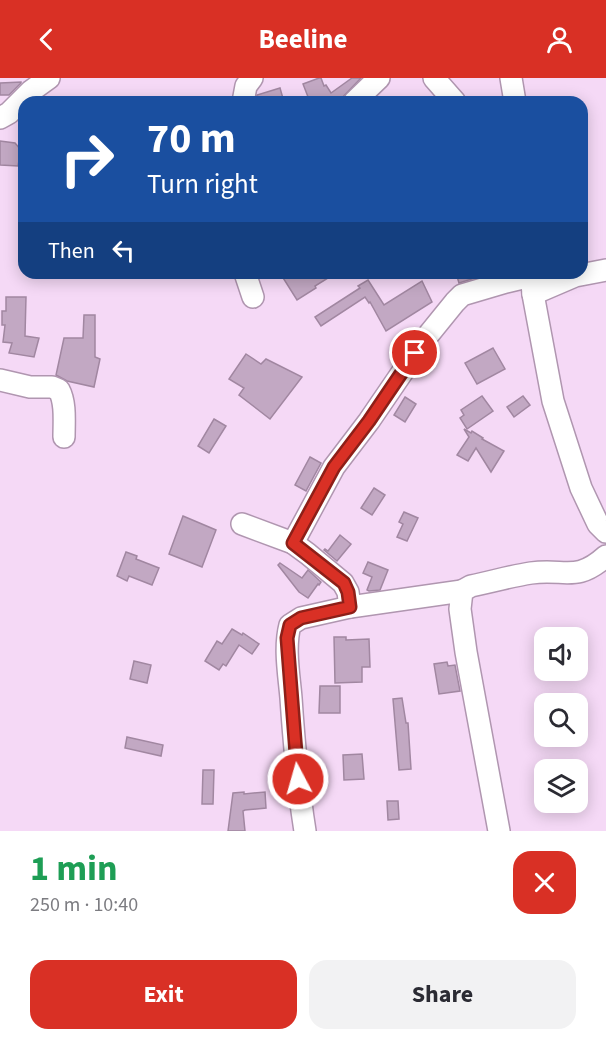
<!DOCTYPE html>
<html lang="en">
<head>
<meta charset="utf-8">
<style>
	:root { --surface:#fff; --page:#f2f2f3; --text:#2b2b33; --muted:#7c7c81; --accent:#d93025 }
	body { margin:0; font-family:"Source Sans 3",sans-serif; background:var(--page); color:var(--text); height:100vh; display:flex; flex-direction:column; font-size:22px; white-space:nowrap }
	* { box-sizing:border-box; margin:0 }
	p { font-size:20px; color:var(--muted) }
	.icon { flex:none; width:33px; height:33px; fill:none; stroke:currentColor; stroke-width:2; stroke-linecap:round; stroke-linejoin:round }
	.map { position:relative; height:753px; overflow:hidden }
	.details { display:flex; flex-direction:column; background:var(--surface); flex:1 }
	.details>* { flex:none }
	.banner { position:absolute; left:18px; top:18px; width:570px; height:183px; border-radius:18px; box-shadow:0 3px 15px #0003; background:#1a4fa0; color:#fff; overflow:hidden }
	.controls { position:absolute; left:534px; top:549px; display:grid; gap:12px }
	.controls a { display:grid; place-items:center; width:54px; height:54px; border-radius:12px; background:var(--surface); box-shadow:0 3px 15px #0003; font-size:30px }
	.pin { position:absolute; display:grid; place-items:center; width:51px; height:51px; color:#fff; margin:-26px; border:3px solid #fff; border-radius:50%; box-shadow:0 2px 6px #0007 }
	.me { position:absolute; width:66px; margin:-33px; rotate:354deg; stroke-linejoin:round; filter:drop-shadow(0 0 4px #0008) }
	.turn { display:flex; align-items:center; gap:21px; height:126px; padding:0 30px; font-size:27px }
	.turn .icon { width:78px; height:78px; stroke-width:2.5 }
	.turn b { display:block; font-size:42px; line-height:51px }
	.then { display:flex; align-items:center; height:57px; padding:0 30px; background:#0003; gap:12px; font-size:22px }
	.round { display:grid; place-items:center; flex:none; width:63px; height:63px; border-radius:18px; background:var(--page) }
	.summary { display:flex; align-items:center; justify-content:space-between; height:102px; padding:0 30px }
	h1 { font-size:36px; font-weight:700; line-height:45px; color:#1e9e55 }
	.cta { display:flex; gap:12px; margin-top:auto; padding:12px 30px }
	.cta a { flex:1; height:69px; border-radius:18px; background:var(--accent); color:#fff; font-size:24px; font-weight:700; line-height:69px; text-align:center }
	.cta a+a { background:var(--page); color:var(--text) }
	header { display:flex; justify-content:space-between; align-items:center; height:78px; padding:0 30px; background:var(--accent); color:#fff; font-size:27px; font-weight:700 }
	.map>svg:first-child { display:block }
	.building { fill:#c2a8c3; stroke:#a187a1; stroke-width:1.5 }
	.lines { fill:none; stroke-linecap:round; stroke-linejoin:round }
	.minor-casing { stroke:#b096b0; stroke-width:24 }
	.minor { stroke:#fff; stroke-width:21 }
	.route-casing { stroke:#8d1f18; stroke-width:15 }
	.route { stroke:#d93025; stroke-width:10 }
</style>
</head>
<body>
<header><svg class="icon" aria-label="back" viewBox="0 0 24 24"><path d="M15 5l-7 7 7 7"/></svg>Beeline<svg class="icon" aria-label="person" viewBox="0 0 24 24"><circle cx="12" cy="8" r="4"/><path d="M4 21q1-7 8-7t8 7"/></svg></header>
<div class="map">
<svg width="606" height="753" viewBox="0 0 606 753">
	<rect width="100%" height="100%" fill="#f5d9f6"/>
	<g class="building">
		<path d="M 319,0 L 321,0 L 324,8 L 326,7 L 331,15 L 352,0 L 361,0 L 338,24 L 310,24 L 303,6 Z"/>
		<path d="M 0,5 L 21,4 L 21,5 L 9,17 L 0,17 Z"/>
		<path d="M 280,10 L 284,24 L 256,24 L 257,17 Z"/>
		<path d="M 0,63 L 15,65 L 21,72 L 18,88 L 0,87 Z"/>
		<path d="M 280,195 L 336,195 L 315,208 L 316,210 L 297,222 Z"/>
		<path d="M 456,195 L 491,195 L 459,205 Z"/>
		<path d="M 368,202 L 384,227 L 422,203 L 432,224 L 386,253 L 370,224 L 369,225 L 365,219 L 321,248 L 315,239 L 360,210 L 358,208 Z"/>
		<path d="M 6,219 L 26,219 L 25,258 L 39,260 L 34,279 L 9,275 L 12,265 L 3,264 L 5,247 L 2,247 L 2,233 L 6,233 Z"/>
		<path d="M 84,237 L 95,237 L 95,279 L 100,281 L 94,309 L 67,303 L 56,297 L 64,260 L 83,260 Z"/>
		<path d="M 493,270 L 505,291 L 477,306 L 465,285 Z"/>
		<path d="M 246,276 L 261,286 L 266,281 L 302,299 L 270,341 L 239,317 L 244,310 L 229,301 Z"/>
		<path d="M 482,318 L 493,333 L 467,351 L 460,340 L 464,337 L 461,332 Z"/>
		<path d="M 523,318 L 530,327 L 514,339 L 507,329 Z"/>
		<path d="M 405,319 L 416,326 L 405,344 L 394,337 Z"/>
		<path d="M 214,341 L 226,348 L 209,375 L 198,368 Z"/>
		<path d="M 464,351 L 471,355 L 472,353 L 483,360 L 482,361 L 504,373 L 491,394 L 476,370 L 468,383 L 457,377 L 469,359 Z"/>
		<path d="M 310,379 L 321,385 L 306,413 L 295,407 Z"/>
		<path d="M 374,410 L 385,417 L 372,437 L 361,430 Z"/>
		<path d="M 404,434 L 418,440 L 407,463 L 397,459 L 403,446 L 399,444 Z"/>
		<path d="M 183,438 L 216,452 L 202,489 L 169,476 Z"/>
		<path d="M 340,457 L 351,466 L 337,483 L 324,472 L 325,471 L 328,473 Z"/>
		<path d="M 126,474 L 137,478 L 136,481 L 159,490 L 152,507 L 129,498 L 127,503 L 117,498 Z"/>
		<path d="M 368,484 L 388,492 L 380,512 L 369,513 L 367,512 L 372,499 L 363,495 Z"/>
		<path d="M 280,485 L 302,500 L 308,492 L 321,504 L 319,507 L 318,506 L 308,520 L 299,514 L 278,487 Z"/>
		<path d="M 232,551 L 242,557 L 243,555 L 259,566 L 252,576 L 239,567 L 226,588 L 223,586 L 219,592 L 205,583 L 217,563 L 222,566 Z"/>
		<path d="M 334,559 L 346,559 L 346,562 L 369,561 L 370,589 L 362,589 L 362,604 L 335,605 Z"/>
		<path d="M 134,583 L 151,587 L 147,605 L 130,601 Z"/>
		<path d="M 447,584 L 448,588 L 455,587 L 460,613 L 439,616 L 434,586 Z"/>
		<path d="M 320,608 L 340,608 L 340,635 L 319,635 Z"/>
		<path d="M 402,620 L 406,645 L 408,645 L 411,691 L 399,692 L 393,621 Z"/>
		<path d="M 127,659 L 163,667 L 161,678 L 125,670 Z"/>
		<path d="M 362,676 L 364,701 L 344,702 L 343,677 Z"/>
		<path d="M 203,692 L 214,692 L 213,726 L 202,726 Z"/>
		<path d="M 244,714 L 244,716 L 265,714 L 266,730 L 245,732 L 243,733 L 245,753 L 228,753 L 233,715 Z"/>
		<path d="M 387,723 L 398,723 L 399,741 L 388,742 Z"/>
	</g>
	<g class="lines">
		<g class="minor-casing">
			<g id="minor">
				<path d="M 434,0 L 455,24"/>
				<path d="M 511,0 L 515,24"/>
				<path d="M 243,24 L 246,8 L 252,0"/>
				<path d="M 354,24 L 379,0"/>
				<path d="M 0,40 L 9,35 L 31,13 L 49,0"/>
				<path d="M 245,195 L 253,219"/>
				<path d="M 531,195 L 533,216 L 553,323 L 581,410 L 598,446 L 606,454"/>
				<path d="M 533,216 L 575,198 L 606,192"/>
				<path d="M 0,302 L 30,309 L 52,309 L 59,312 C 66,325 64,344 64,359"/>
				<path d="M 242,446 L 293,465 L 308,476 L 343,505 L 348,514 L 350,529"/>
				<path d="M 293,465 L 334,389 L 369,343 L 425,261 L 455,224 L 462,217 L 506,204 L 531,198"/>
				<path d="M 305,753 C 298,709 294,665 291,620 C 289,596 284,570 290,547 L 301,540 L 350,529 L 462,513"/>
				<path d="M 499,753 L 466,574 L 460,531 L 462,513 L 471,508 C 491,504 511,498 531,495 C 565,490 576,505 606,478"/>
			</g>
		</g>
		<use href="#minor" class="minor"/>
	</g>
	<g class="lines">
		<g class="route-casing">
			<path id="route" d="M 298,701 L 287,560 L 290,547 L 301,540 L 350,529 L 348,514 L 344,505 L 293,465 L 334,389 L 369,343 L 415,275"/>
		</g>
		<use href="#route" class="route"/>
	</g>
</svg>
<div class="controls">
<a><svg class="icon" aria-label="sound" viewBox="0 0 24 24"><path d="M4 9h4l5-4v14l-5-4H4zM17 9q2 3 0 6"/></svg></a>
<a><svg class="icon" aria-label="search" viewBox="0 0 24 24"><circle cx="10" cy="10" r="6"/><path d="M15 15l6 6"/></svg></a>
<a><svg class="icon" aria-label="layers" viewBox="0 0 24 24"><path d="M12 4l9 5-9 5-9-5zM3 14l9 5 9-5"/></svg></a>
</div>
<div class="pin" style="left:415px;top:275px;background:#d93025"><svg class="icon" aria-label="arrive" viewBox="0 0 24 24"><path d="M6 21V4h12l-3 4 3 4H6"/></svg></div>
<svg class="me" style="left:298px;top:701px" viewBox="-20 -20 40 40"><circle r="17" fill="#d93025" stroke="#fff" stroke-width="3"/><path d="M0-11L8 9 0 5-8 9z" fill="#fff"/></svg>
<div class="banner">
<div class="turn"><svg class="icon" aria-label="right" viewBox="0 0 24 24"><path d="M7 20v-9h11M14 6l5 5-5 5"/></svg><div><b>70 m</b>Turn right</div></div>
<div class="then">Then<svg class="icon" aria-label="left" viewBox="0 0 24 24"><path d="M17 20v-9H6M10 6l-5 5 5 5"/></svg></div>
</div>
</div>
<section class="details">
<div class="summary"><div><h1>1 min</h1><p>250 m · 10:40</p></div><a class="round" style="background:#d93025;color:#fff"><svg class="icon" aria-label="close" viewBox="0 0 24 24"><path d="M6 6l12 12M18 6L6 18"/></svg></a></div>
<div class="cta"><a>Exit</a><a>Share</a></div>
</section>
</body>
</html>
